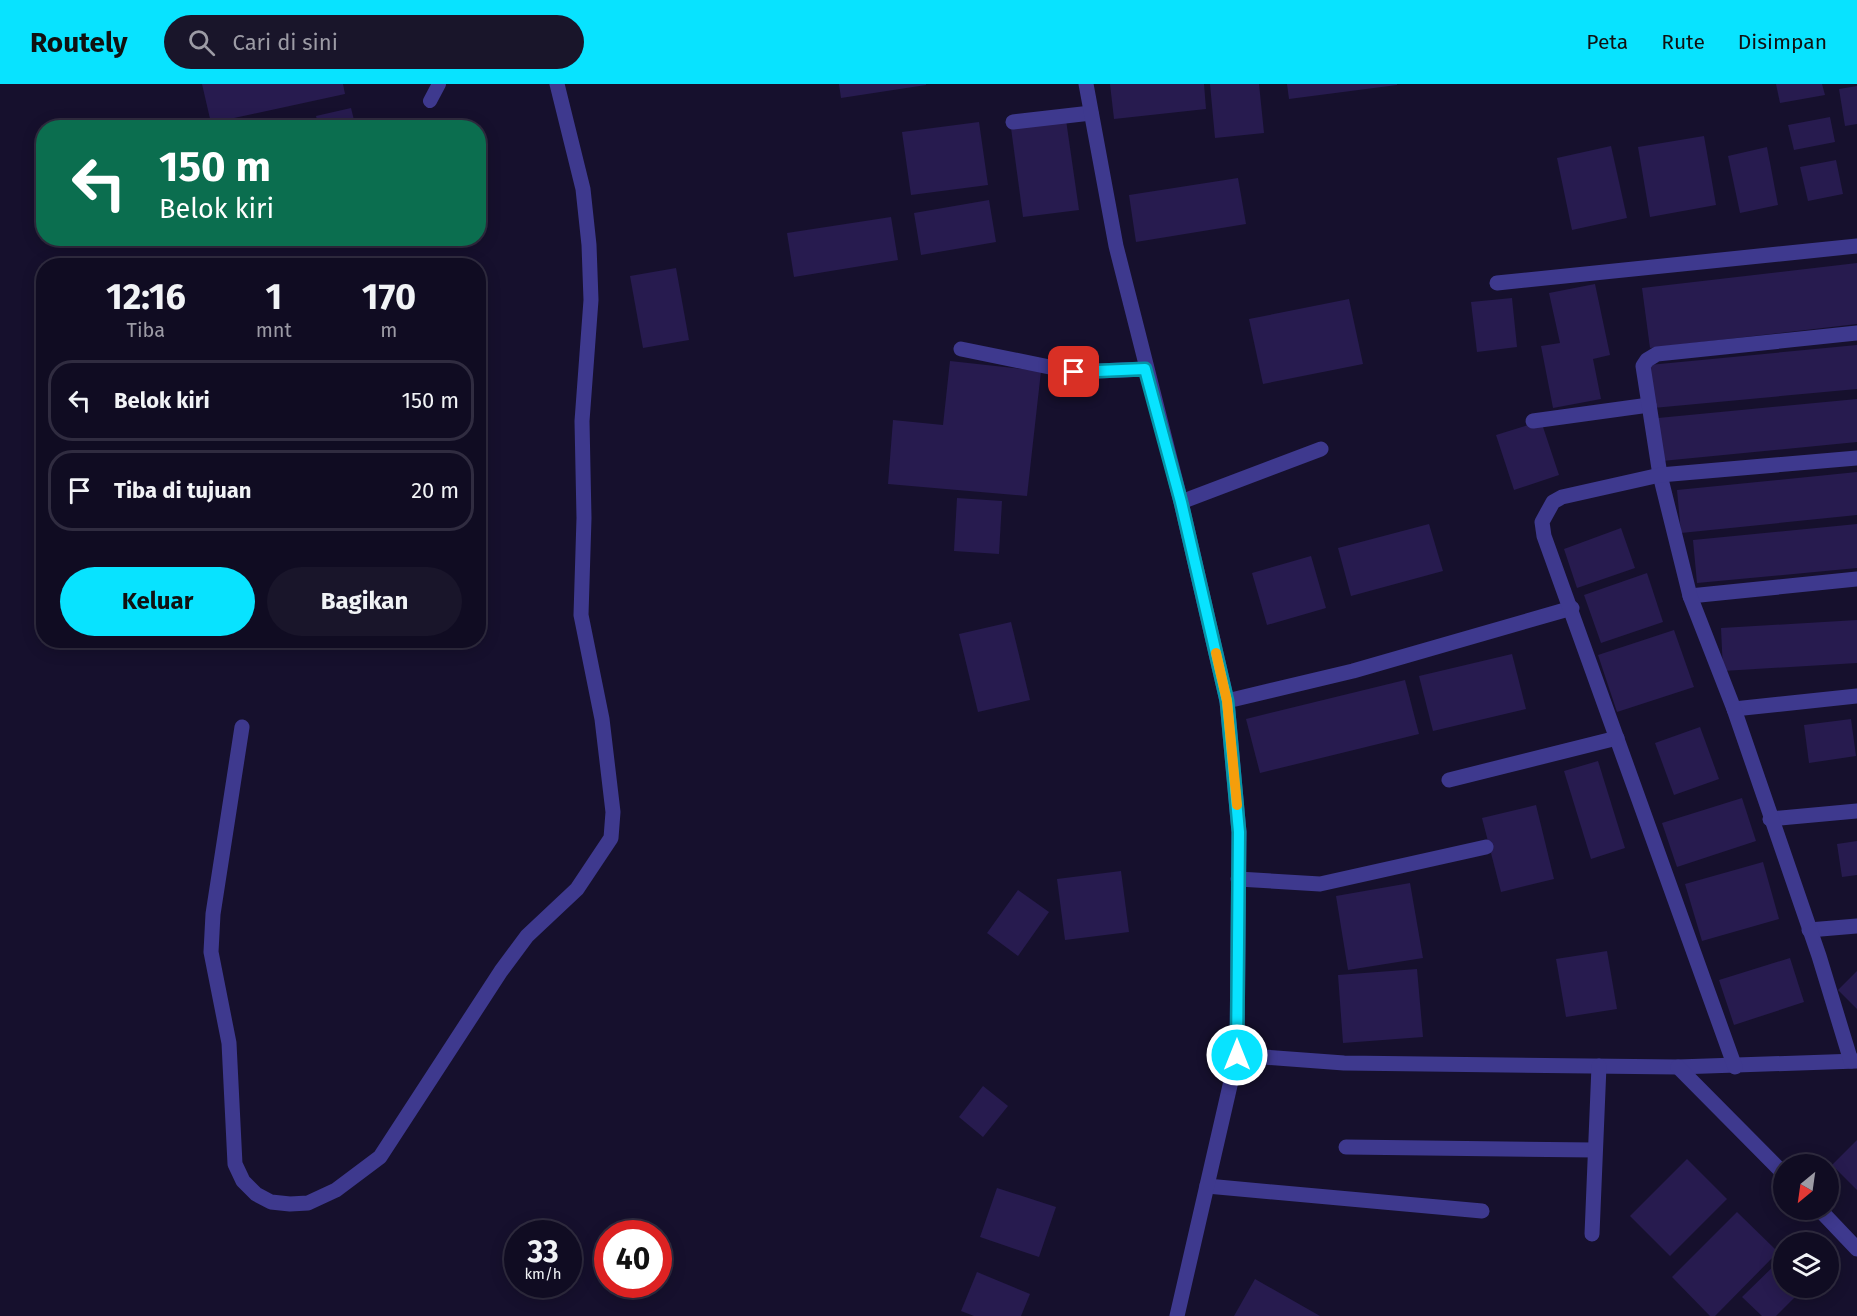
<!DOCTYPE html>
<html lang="id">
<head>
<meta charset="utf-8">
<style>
	:root { --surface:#100c22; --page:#19152a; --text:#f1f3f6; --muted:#9c9ba5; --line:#302c40; --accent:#08e3ff }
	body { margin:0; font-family:"Fira Sans",sans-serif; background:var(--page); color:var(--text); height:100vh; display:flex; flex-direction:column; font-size:22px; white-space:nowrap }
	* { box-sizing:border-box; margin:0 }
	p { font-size:20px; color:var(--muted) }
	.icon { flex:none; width:33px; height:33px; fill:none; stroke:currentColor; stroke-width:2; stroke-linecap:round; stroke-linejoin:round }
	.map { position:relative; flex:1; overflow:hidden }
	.drawer { position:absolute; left:36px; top:174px; width:450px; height:390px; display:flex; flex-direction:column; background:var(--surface); border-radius:24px; box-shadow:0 3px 15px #0003,0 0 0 2px var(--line) }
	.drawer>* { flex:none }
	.top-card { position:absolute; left:36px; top:36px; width:450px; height:126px; border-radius:24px; box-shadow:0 3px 15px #0003,0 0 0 2px var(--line); background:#0b6e4f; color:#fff; overflow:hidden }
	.needle { width:39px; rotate:209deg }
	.tools { position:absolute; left:1773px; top:1070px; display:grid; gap:12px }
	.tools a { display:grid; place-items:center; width:66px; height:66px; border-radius:50%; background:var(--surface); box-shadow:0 3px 15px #0003,0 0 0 2px var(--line); font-size:30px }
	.speed { position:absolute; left:504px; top:1136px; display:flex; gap:12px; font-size:30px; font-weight:700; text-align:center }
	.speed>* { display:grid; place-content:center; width:78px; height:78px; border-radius:50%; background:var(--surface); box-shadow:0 3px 15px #0003,0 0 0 2px var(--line); line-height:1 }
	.speed small { font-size:15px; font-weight:400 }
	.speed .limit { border:9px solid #d22; background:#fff; color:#111 }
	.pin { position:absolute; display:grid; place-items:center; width:51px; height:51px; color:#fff; margin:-26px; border-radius:12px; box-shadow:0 3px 9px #0006 }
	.me { position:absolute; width:66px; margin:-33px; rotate:0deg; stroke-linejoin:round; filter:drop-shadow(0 0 4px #0008) }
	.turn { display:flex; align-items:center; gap:21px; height:126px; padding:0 24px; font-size:27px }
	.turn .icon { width:78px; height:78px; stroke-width:2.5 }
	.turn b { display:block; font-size:42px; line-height:51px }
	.eta { display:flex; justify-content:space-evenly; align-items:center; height:102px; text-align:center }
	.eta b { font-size:36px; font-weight:700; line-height:42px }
	.action { display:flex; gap:12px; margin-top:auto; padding:12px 24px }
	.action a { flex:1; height:69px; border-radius:36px; background:var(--accent); color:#111; font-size:24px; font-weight:700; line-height:69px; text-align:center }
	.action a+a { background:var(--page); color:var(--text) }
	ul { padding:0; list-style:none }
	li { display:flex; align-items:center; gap:18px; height:81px; margin:0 12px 9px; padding:0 12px; border:3px solid var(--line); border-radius:24px }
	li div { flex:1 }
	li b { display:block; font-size:22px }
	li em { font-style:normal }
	header { display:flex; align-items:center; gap:36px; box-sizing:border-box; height:84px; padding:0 30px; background:var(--accent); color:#111 }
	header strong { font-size:28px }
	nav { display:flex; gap:33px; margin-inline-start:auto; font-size:21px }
	.search { width:420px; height:54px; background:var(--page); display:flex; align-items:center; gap:15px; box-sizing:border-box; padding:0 21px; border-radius:33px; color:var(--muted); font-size:22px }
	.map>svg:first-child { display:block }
	.building { fill:#271b4f }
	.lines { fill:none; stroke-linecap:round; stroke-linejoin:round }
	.service { stroke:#3e398e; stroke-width:14 }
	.minor { stroke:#3e398e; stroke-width:15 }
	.tertiary { stroke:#3e398e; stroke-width:15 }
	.route-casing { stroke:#0594a6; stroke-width:15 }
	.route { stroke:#08e3ff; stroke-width:10 }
	.slow { stroke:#f59e0b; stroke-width:10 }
</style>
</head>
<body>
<header>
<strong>Routely</strong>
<div class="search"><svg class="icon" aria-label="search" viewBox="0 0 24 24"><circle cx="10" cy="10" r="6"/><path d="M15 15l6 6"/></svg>Cari di sini</div>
<nav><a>Peta</a><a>Rute</a><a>Disimpan</a></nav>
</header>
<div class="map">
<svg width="1857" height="1232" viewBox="0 0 1857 1232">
	<rect width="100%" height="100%" fill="#16102d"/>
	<g class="building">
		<path d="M 202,0 L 343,0 L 345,10 L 211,39 Z"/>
		<path d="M 839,0 L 926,0 L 926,1 L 841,14 Z"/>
		<path d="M 1110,0 L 1204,0 L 1206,25 L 1114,35 Z"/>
		<path d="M 1210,0 L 1259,0 L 1264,49 L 1215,54 Z"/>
		<path d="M 1287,0 L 1397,0 L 1397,1 L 1289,15 Z"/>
		<path d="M 1776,0 L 1822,0 L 1825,11 L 1780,19 Z"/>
		<path d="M 1857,2 L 1857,40 L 1845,42 L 1839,5 Z"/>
		<path d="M 351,24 L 356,44 L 319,44 L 316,32 Z"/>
		<path d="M 1830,33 L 1835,58 L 1794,66 L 1788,41 Z"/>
		<path d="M 1066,36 L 1079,126 L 1023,133 L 1011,44 Z"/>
		<path d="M 979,38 L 988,101 L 911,111 L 902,48 Z"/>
		<path d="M 1704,52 L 1716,121 L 1650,133 L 1638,63 Z"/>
		<path d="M 1611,62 L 1627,134 L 1572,146 L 1557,74 Z"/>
		<path d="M 1767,63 L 1778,121 L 1740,129 L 1728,72 Z"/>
		<path d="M 1836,76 L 1843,110 L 1808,117 L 1800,83 Z"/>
		<path d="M 1238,94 L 1246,140 L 1136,158 L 1129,111 Z"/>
		<path d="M 989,116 L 996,158 L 921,171 L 914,129 Z"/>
		<path d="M 891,133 L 898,176 L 794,193 L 787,149 Z"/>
		<path d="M 1857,179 L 1857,240 L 1650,264 L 1642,204 Z"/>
		<path d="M 676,184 L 689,256 L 643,264 L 630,192 Z"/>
		<path d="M 1595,200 L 1610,271 L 1593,275 L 1601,315 L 1553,324 L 1541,262 L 1560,259 L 1549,209 Z"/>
		<path d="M 1512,214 L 1517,263 L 1477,268 L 1471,218 Z"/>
		<path d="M 1349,215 L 1363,280 L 1263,300 L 1249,235 Z"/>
		<path d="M 1857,261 L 1857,305 L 1653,324 L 1649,281 Z"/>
		<path d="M 950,277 L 1041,287 L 1027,412 L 888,400 L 893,336 L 943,341 Z"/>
		<path d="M 1857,315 L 1857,358 L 1662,377 L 1658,334 Z"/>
		<path d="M 1541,337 L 1559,391 L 1514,406 L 1496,351 Z"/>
		<path d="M 1857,388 L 1857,431 L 1681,449 L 1677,406 Z"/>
		<path d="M 957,414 L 1002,417 L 999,470 L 954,467 Z"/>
		<path d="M 1429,440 L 1443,487 L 1351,512 L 1338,464 Z"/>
		<path d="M 1857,440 L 1857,484 L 1697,499 L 1693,456 Z"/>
		<path d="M 1621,444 L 1635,484 L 1577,504 L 1564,465 Z"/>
		<path d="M 1311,472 L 1326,524 L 1267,541 L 1252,489 Z"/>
		<path d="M 1647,489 L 1663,538 L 1601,559 L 1584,511 Z"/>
		<path d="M 1857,536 L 1857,579 L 1723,587 L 1721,544 Z"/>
		<path d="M 1011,538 L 1030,616 L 978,628 L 959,550 Z"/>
		<path d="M 1674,546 L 1694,603 L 1617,628 L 1598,571 Z"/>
		<path d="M 1512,570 L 1526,625 L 1433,647 L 1419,592 Z"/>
		<path d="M 1405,596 L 1419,650 L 1260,689 L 1246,635 Z"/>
		<path d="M 1851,635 L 1856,672 L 1809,679 L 1804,641 Z"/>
		<path d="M 1700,643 L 1719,695 L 1674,711 L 1655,659 Z"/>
		<path d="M 1598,677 L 1625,764 L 1591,775 L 1564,687 Z"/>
		<path d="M 1742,714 L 1756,757 L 1677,783 L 1662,739 Z"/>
		<path d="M 1536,721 L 1554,795 L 1501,808 L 1482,734 Z"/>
		<path d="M 1857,757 L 1857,791 L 1842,793 L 1837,760 Z"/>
		<path d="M 1763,778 L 1779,835 L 1702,857 L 1685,800 Z"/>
		<path d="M 1121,787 L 1129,848 L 1065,856 L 1057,795 Z"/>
		<path d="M 1410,799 L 1423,874 L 1348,886 L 1336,812 Z"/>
		<path d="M 1018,806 L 1049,828 L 1018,872 L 987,849 Z"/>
		<path d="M 1607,867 L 1617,925 L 1566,933 L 1556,875 Z"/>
		<path d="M 1790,874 L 1804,918 L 1734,941 L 1719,896 Z"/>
		<path d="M 1417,885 L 1423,953 L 1343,959 L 1338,891 Z"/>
		<path d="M 1857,887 L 1857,925 L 1838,906 Z"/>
		<path d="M 983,1002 L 1008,1022 L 983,1053 L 959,1033 Z"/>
		<path d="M 1857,1056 L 1857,1106 L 1832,1081 Z"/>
		<path d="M 1687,1075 L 1727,1115 L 1670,1172 L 1630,1132 Z"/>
		<path d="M 997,1104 L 1056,1123 L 1039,1173 L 980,1153 Z"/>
		<path d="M 1737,1128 L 1778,1168 L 1715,1232 L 1710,1232 L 1672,1193 Z"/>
		<path d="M 1784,1172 L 1784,1203 L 1805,1203 L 1776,1232 L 1762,1232 L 1742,1213 Z"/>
		<path d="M 977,1188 L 1030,1210 L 1021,1232 L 974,1232 L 961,1227 Z"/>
		<path d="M 1255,1195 L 1320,1232 L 1234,1232 Z"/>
	</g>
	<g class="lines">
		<path class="service" d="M 430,17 L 439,0"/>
		<g class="minor">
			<path d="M 1013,38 L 1091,29"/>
			<path d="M 1497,199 L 1857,162"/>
			<path d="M 961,265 L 1074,288 L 1145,285"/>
			<path d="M 1533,337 L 1649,321"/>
			<path d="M 1181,418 L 1321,365"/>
			<path d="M 1690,512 L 1857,495"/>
			<path d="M 1227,617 L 1353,587 L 1572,524"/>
			<path d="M 1734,625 L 1857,612"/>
			<path d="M 242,643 L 213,830 L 211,868 L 229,959 L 235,1080 L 243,1097 L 256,1110 L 271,1118 L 290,1120 L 308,1119 L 336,1106 L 380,1073 L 501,887 L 527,852 L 577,805 L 611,754 L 613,728 L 602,635 L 581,531 L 584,434 L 582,337 L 591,216 L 589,161 L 583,105 L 557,0"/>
			<path d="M 1449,696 L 1617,654"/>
			<path d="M 1770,735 L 1857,727"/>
			<path d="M 1238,795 L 1320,800 L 1486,763"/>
			<path d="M 1809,846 L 1857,842"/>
			<path d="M 1237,971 L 1344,979 L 1678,983 L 1857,977"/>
			<path d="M 1851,977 L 1819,872 L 1734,625 L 1690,512 L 1660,391 L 1643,282 L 1647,276 L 1657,270 L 1857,249"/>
			<path d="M 1678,983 L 1784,1090"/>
			<path d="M 1735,983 L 1544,452 L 1542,438 L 1553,418 L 1562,413 L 1660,391 L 1857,374"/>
			<path d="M 1346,1063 L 1595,1066"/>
			<path d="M 1207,1102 L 1482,1127"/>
			<path d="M 1819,1125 L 1857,1165"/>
			<path d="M 1592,1150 L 1599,982"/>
		</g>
		<path class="tertiary" d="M 1086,0 L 1116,162 L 1181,418 L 1227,617 L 1239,748 L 1237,971 L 1177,1232"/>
	</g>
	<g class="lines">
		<g class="route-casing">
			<path id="route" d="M 1074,288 L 1145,285 L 1181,418 L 1227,617 L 1239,748 L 1237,971"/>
		</g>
		<use href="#route" class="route"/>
		<path class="slow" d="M 1216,569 L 1227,617 L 1237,721"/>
	</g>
</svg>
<div class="tools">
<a><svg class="needle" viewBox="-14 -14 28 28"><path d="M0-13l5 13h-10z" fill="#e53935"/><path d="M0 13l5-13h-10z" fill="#9c9ba5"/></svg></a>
<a><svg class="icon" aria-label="layers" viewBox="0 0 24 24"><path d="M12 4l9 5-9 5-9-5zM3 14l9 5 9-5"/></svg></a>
</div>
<div class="speed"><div>33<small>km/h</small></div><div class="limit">40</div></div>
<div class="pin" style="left:1074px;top:288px;background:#d93025"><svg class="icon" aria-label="arrive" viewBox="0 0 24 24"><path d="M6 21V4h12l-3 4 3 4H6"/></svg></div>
<svg class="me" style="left:1237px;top:971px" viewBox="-20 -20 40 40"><circle r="17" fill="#08e3ff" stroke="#fff" stroke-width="3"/><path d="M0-11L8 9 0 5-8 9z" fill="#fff"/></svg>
<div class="top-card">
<div class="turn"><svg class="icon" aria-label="left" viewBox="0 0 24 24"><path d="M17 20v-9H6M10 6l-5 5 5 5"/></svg><div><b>150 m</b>Belok kiri</div></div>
</div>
<section class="drawer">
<div class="eta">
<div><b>12:16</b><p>Tiba</p></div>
<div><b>1</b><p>mnt</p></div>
<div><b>170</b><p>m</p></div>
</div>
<ul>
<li><svg class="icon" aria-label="left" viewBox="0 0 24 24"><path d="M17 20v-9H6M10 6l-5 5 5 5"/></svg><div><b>Belok kiri</b></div><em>150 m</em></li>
<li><svg class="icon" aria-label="arrive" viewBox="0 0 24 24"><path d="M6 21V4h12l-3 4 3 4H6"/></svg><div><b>Tiba di tujuan</b></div><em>20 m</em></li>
</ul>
<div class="action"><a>Keluar</a><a>Bagikan</a></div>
</section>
</div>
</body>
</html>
